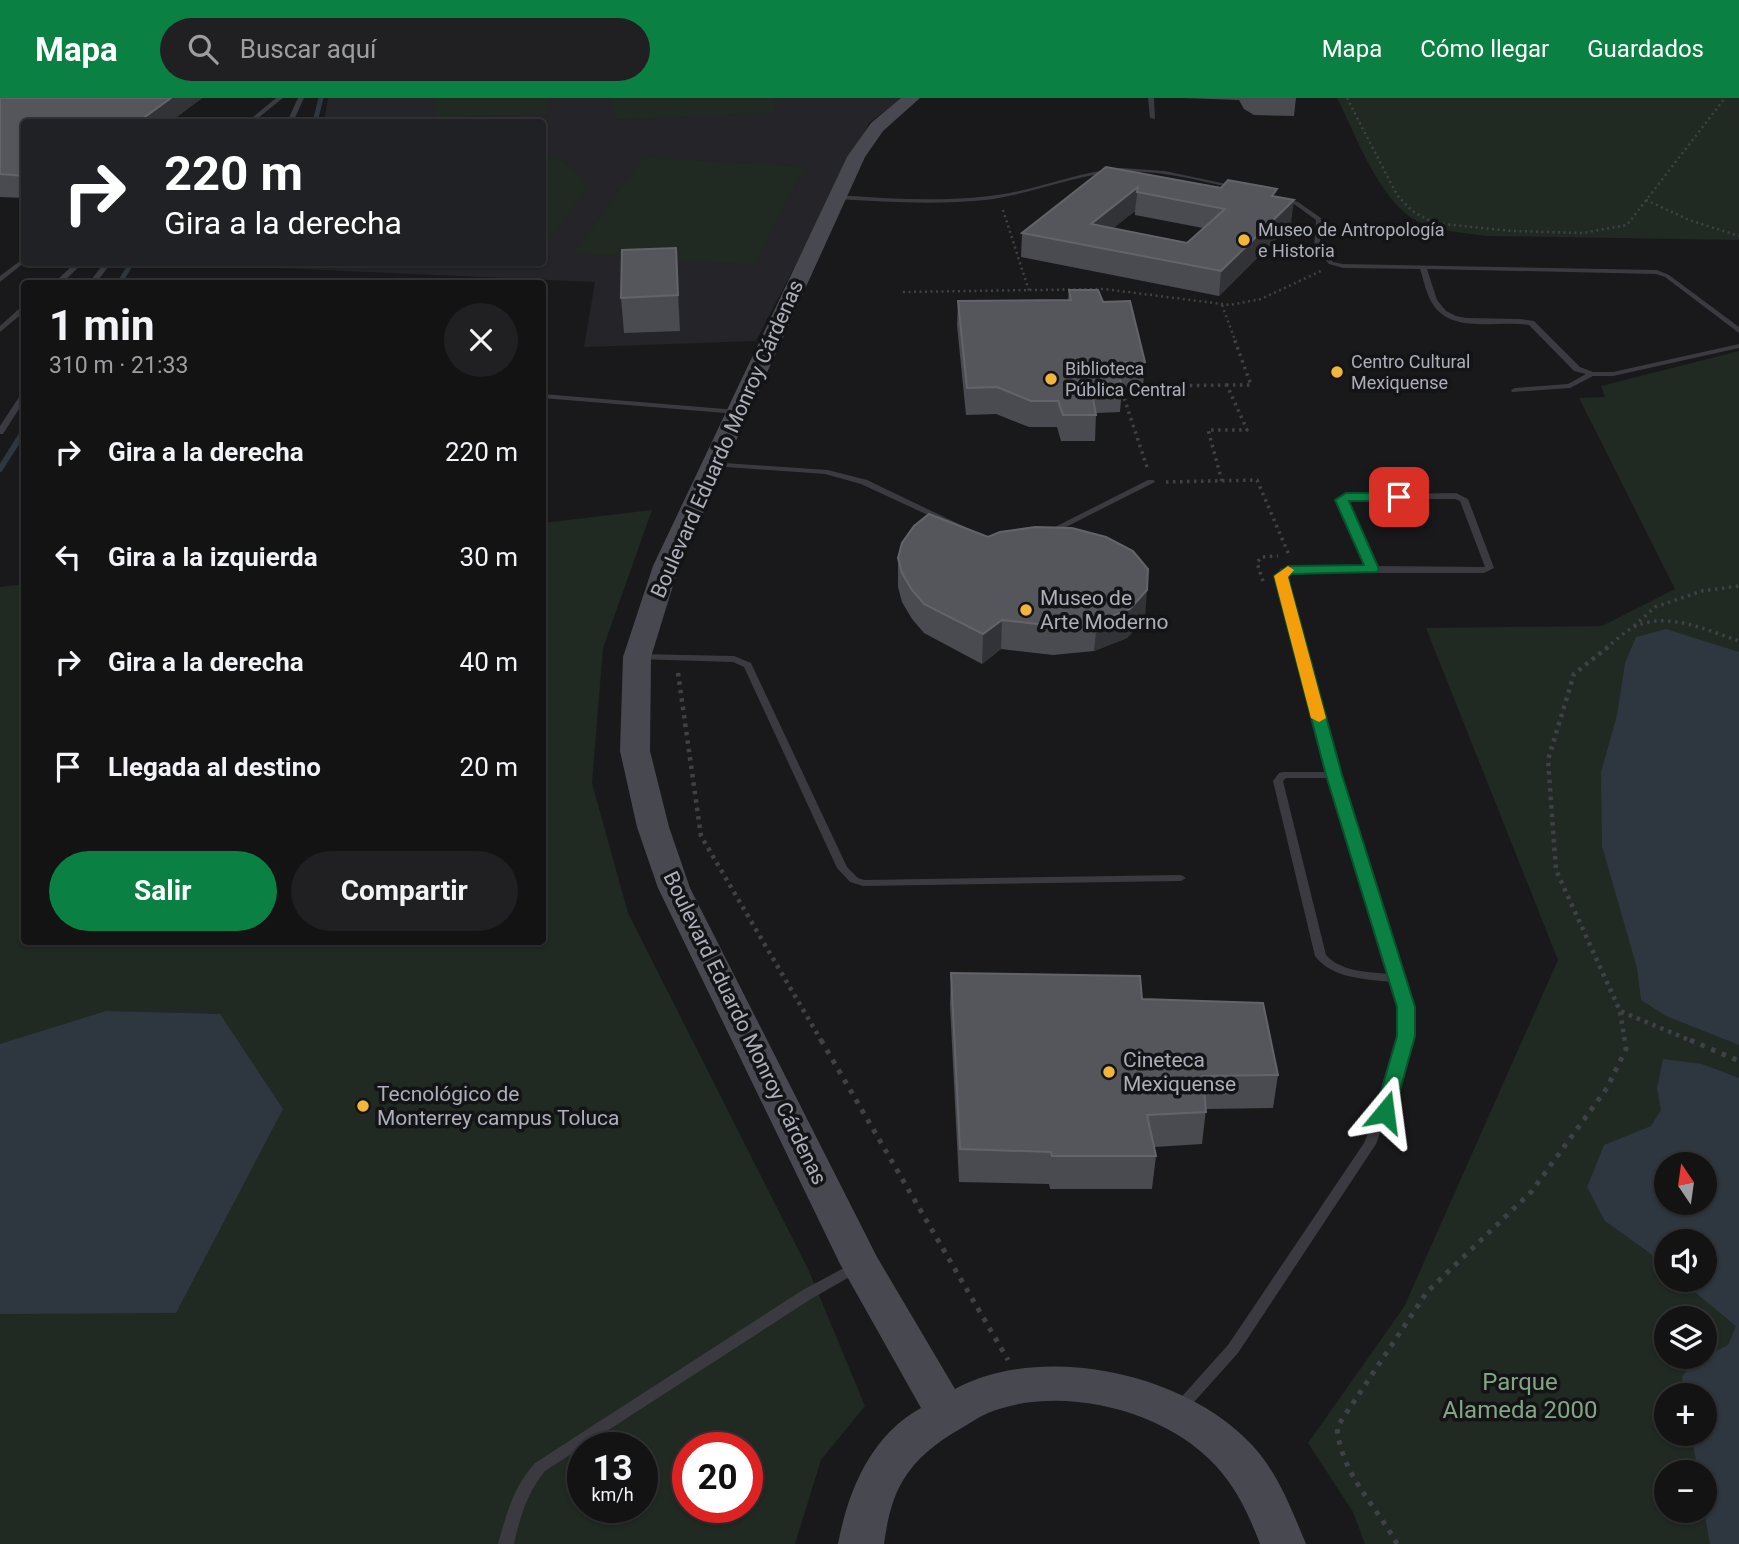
<!DOCTYPE html>
<html lang="es">
<head>
<meta charset="utf-8">
<style>
	:root { --surface:#131314; --page:#202022; --text:#f1f3f6; --muted:#9d9ea0; --line:#323234; --accent:#0b8043 }
	body { margin:0; font-family:Roboto,sans-serif; background:var(--page); color:var(--text); height:100vh; display:flex; flex-direction:column; font-size:26px; white-space:nowrap }
	* { box-sizing:border-box; margin:0 }
	p { font-size:23px; color:var(--muted) }
	.icon { flex:none; width:38px; height:38px; fill:none; stroke:currentColor; stroke-width:2; stroke-linecap:round; stroke-linejoin:round }
	.map { position:relative; flex:1; overflow:hidden }
	.sheet { position:absolute; left:21px; top:182px; width:525px; height:665px; display:flex; flex-direction:column; background:var(--surface); border-radius:7px; box-shadow:0 2px 5px #0004,0 0 0 2px var(--line) }
	.sheet>* { flex:none }
	.guide { position:absolute; left:21px; top:21px; width:525px; height:147px; border-radius:7px; box-shadow:0 2px 5px #0004,0 0 0 2px var(--line); background:#202124; color:#fff; overflow:hidden }
	.needle { width:46px; rotate:347deg }
	.fabs { position:absolute; left:1654px; top:1054px; display:grid; gap:14px }
	.fabs a { display:grid; place-items:center; width:63px; height:63px; border-radius:50%; background:var(--surface); box-shadow:0 2px 5px #0004,0 0 0 2px var(--line); font-size:35px }
	.speed { position:absolute; left:567px; top:1334px; display:flex; gap:14px; font-size:35px; font-weight:700; text-align:center }
	.speed>* { display:grid; place-content:center; width:91px; height:91px; border-radius:50%; background:var(--surface); box-shadow:0 2px 5px #0004,0 0 0 2px var(--line); line-height:1 }
	.speed small { font-size:18px; font-weight:400 }
	.speed .limit { border:10px solid #d22; background:#fff; color:#111 }
	.pin { position:absolute; display:grid; place-items:center; width:60px; height:60px; color:#fff; margin:-30px; border-radius:14px; box-shadow:0 4px 10px #0006 }
	.me { position:absolute; width:77px; margin:-38px; rotate:16deg; stroke-linejoin:round; filter:drop-shadow(0 0 5px #0008) }
	.turn { display:flex; align-items:center; gap:24px; height:147px; padding:0 28px; font-size:32px }
	.turn .icon { width:91px; height:91px; stroke-width:2.5 }
	.turn b { display:block; font-size:49px; line-height:60px }
	.round { display:grid; place-items:center; flex:none; width:74px; height:74px; border-radius:37px; background:var(--page) }
	.head { display:flex; align-items:center; justify-content:space-between; height:119px; padding:0 28px }
	h1 { font-size:42px; font-weight:700; line-height:52px }
	.cta { display:flex; gap:14px; margin-top:auto; padding:14px 28px }
	.cta a { flex:1; height:80px; border-radius:42px; background:var(--accent); color:#fff; font-size:28px; font-weight:700; line-height:80px; text-align:center }
	.cta a+a { background:var(--page); color:var(--text) }
	ul { padding:0; list-style:none }
	li { display:flex; align-items:center; gap:21px; height:105px; padding:0 28px }
	li div { flex:1 }
	li b { display:block; font-size:26px }
	li em { font-style:normal }
	header { display:flex; align-items:center; gap:42px; box-sizing:border-box; height:98px; padding:0 35px; background:var(--accent); color:#fff }
	header strong { font-size:33px }
	nav { display:flex; gap:38px; margin-inline-start:auto; font-size:24px }
	.search { width:490px; height:63px; background:var(--page); display:flex; align-items:center; gap:18px; box-sizing:border-box; padding:0 24px; border-radius:38px; color:var(--muted); font-size:26px }
	.map>svg:first-child { display:block }
	.built { fill:#252428 }
	.green { fill:#202922; fill-rule:evenodd }
	.water { fill:#2e373f; fill-rule:evenodd }
	.lines { fill:none; stroke-linecap:round; stroke-linejoin:round }
	.stream-far1 { stroke:#2e373f; stroke-width:5 }
	.stream { stroke:#2e373f; stroke-width:6 }
	.path-far3 { stroke:#404147; stroke-width:2.5; stroke-dasharray:2 3.5; stroke-linecap:butt }
	.path-far2 { stroke:#404147; stroke-width:3.5; stroke-dasharray:2.5 4.5; stroke-linecap:butt }
	.path-far1 { stroke:#404147; stroke-width:4.5; stroke-dasharray:3.5 5; stroke-linecap:butt }
	.path { stroke:#404147; stroke-width:5; stroke-dasharray:4.5 7; stroke-linecap:butt }
	.lane { fill:#3a3a40; fill-rule:evenodd }
	.secondary { fill:#484950; fill-rule:evenodd }
	.wall { fill:#4a4b50; fill-rule:evenodd }
	.shaded-wall { fill:#323336 }
	.building { fill:#55565b; stroke:#62646a; stroke-width:2; fill-rule:evenodd }
	.route { fill:#0b8043; stroke:#07532c; stroke-width:2 }
	.slow { fill:#f59e0b }
	.poi-dot { fill:#f1b63a; stroke:#141316; stroke-width:2.5 }
	.labels { text-anchor:middle; stroke-width:7; stroke-linejoin:round; paint-order:stroke }
	.far-poi-label { font-size:18px; fill:#abafba; stroke:#141316; text-anchor:start }
	.street-label { font-size:21px; fill:#abafba; stroke:#141316 }
	.poi-label { font-size:21px; fill:#abafba; stroke:#141316; text-anchor:start }
	.near-park-label { font-size:24px; fill:#82a585; stroke:#141316 }
</style>
</head>
<body>
<header>
<strong>Mapa</strong>
<div class="search"><svg class="icon" aria-label="search" viewBox="0 0 24 24"><circle cx="10" cy="10" r="6"/><path d="M15 15l6 6"/></svg>Buscar aquí</div>
<nav><a>Mapa</a><a>Cómo llegar</a><a>Guardados</a></nav>
</header>
<div class="map">
<svg width="1739" height="1446" viewBox="0 0 1739 1446">
	<rect width="100%" height="100%" fill="#19191b"/>
	<path class="built" d="M 328,0 L 902,0 L 869,25 L 756,243 L 584,249 L 595,184 L 164,165 L 542,164 L 542,24 L 324,24 Z"/>
	<g class="green">
		<path d="M 436,0 L 548,0 L 549,16 L 435,20 Z"/>
		<path d="M 612,0 L 772,0 L 776,14 L 615,22 Z"/>
		<path d="M 1337,0 L 1739,0 L 1739,142 L 1487,138 C 1464,135 1437,133 1417,123 C 1379,103 1356,37 1337,0 Z"/>
		<path d="M 543,55 C 562,61 577,71 588,88 L 543,150 Z"/>
		<path d="M 643,59 L 805,69 L 754,167 L 574,155 Z"/>
		<path d="M 1739,253 L 1739,1446 L 1365,1446 L 1353,1414 L 1308,1345 L 1404,1209 L 1558,862 L 1426,530 L 1602,528 L 1675,491 L 1579,300 L 1605,299 L 1601,288 ZM 1666,1066 L 1704,1066 L 1704,1104 L 1666,1104 ZM 1666,1143 L 1704,1143 L 1704,1181 L 1666,1181 ZM 1666,1220 L 1704,1220 L 1704,1258 L 1666,1258 ZM 1666,1297 L 1704,1297 L 1704,1335 L 1666,1335 ZM 1666,1374 L 1704,1374 L 1704,1412 L 1666,1412 Z"/>
		<path d="M 652,412 L 603,550 L 592,685 L 628,815 L 809,1173 L 865,1308 L 821,1362 L 795,1446 L 0,1446 L 0,489 L 24,486 L 24,844 L 542,844 L 543,425 ZM 583,1349 L 642,1349 L 642,1409 L 583,1409 ZM 688,1349 L 747,1349 L 747,1409 L 688,1409 Z"/>
	</g>
	<g class="water">
		<path d="M 1666,531 L 1739,554 L 1739,947 L 1666,918 L 1641,902 L 1637,870 L 1602,748 L 1601,674 L 1617,617 L 1625,565 L 1636,539 Z"/>
		<path d="M 106,913 L 220,916 L 283,1011 L 176,1215 L 0,1216 L 0,946 Z"/>
		<path d="M 1663,961 L 1702,966 L 1739,980 L 1739,1446 L 1710,1446 L 1704,1412 L 1704,1374 L 1698,1374 L 1691,1335 L 1704,1335 L 1704,1297 L 1685,1297 L 1682,1278 L 1698,1262 L 1728,1247 L 1736,1228 L 1679,1181 L 1704,1181 L 1704,1143 L 1666,1143 L 1666,1169 L 1647,1153 L 1605,1123 L 1587,1089 L 1604,1047 L 1651,1028 L 1661,1012 L 1657,990 ZM 1666,1066 L 1704,1066 L 1704,1104 L 1666,1104 Z"/>
	</g>
	<g class="lines">
		<g class="stream-far1">
			<path d="M 315,24 L 321,0"/>
			<path d="M 119,186 L 132,164"/>
		</g>
		<path class="stream" d="M 0,371 L 24,333"/>
		<g class="path-far3">
			<path d="M 1347,0 L 1397,97 L 1412,113 L 1434,125 L 1512,133 L 1583,135 L 1627,127 L 1725,0"/>
			<path d="M 1646,102 L 1689,122 L 1739,138"/>
			<path d="M 1003,112 L 1029,193"/>
			<path d="M 903,194 L 1104,191 L 1230,207 L 1261,201 L 1321,173"/>
			<path d="M 1222,207 L 1235,242"/>
		</g>
		<g class="path-far2">
			<path d="M 1147,369 L 1122,294 L 1155,294 L 1154,288 L 1227,287"/>
			<path d="M 1222,383 L 1208,332 L 1247,332 L 1227,287 L 1251,287 L 1234,240"/>
			<path d="M 1166,384 L 1257,382 L 1289,457"/>
			<path d="M 1263,483 L 1257,465 L 1261,459 L 1278,458"/>
			<path d="M 1634,528 L 1655,509 L 1702,493 L 1739,488"/>
			<path d="M 1606,550 C 1614,544 1623,535 1632,530 C 1666,512 1706,532 1739,543"/>
		</g>
		<g class="path-far1">
			<path d="M 1608,549 L 1574,576 L 1548,662 L 1556,772 L 1620,913 L 1694,944"/>
			<path d="M 678,575 L 701,738 L 822,944"/>
			<path d="M 1620,914 L 1625,944"/>
		</g>
		<g class="path">
			<path d="M 821,942 L 1008,1262"/>
			<path d="M 1690,942 L 1739,963"/>
			<path d="M 1397,1446 C 1375,1406 1341,1376 1337,1329 L 1427,1194 L 1531,1094 L 1607,990 L 1626,951 L 1625,942"/>
		</g>
		<g class="lane">
			<path d="M 276,0 L 283,0 L 253,24 L 247,24 Z"/>
			<path d="M 298,0 L 304,0 L 293,24 L 287,24 Z"/>
			<path d="M 1148,0 L 1154,0 L 1155,21 L 1150,20 Z"/>
			<path d="M 1121,70 L 1165,73 L 1240,89 L 1237,91 C 1194,81 1150,69 1105,75 C 1064,81 1026,97 985,102 C 936,107 886,104 836,101 L 833,99 L 836,97 C 894,101 953,105 1010,95 C 1047,88 1083,73 1121,70 Z"/>
			<path d="M 1261,94 L 1298,104 L 1321,120 L 1320,149 L 1333,164 L 1343,166 L 1657,172 L 1669,177 L 1739,229 L 1739,235 L 1665,179 L 1656,176 L 1427,171 L 1437,202 L 1446,213 L 1456,218 L 1466,220 L 1520,221 L 1534,223 L 1580,269 L 1593,274 L 1613,274 L 1739,246 L 1739,250 L 1613,278 L 1593,278 L 1570,290 L 1512,294 L 1511,292 L 1515,290 L 1568,286 L 1586,276 L 1574,273 L 1529,227 C 1499,222 1454,236 1434,208 C 1426,197 1424,183 1420,171 L 1343,170 L 1329,166 L 1314,149 L 1316,122 L 1294,106 L 1261,96 Z"/>
			<path d="M 24,160 L 25,164 L 0,184 L 0,178 Z"/>
			<path d="M 76,164 L 84,164 L 61,186 L 53,186 Z"/>
			<path d="M 105,164 L 112,164 L 95,186 L 88,186 Z"/>
			<path d="M 21,209 L 24,209 L 24,214 L 0,234 L 0,228 Z"/>
			<path d="M 21,296 L 24,296 L 24,303 L 3,336 L 0,336 L 0,328 Z"/>
			<path d="M 542,296 L 737,312 L 741,314 L 737,316 L 542,300 Z"/>
			<path d="M 710,364 L 828,372 L 867,382 L 965,429 L 964,431 L 958,431 L 861,386 L 825,376 L 713,368 L 709,366 Z"/>
			<path d="M 1148,382 L 1154,382 L 1155,384 L 1050,437 L 1044,437 L 1043,435 Z"/>
			<path d="M 1456,395 L 1468,401 L 1494,470 L 1484,475 L 1288,475 L 1285,478 L 1339,677 L 1412,910 L 1409,945 L 1401,979 L 1376,1046 L 1238,1255 L 1186,1313 L 1181,1315 L 1176,1313 L 1174,1309 L 1176,1305 L 1228,1247 L 1364,1045 L 1384,996 L 1397,945 L 1400,910 L 1392,884 C 1366,881 1332,881 1315,858 L 1273,683 L 1279,675 L 1283,674 L 1328,674 L 1277,478 L 1280,471 L 1288,469 L 1367,468 L 1338,402 L 1343,397 ZM 1348,401 L 1455,401 L 1460,403 L 1485,469 L 1376,468 L 1346,403 ZM 1286,680 L 1330,680 L 1390,876 C 1369,874 1341,874 1326,857 L 1283,683 Z"/>
			<path d="M 639,556 L 734,558 L 751,565 L 847,769 L 858,780 L 864,782 L 1181,777 L 1186,780 L 1181,783 L 863,788 L 850,784 L 837,770 L 744,569 L 733,564 L 636,561 L 634,559 Z"/>
			<path d="M 855,1164 L 860,1165 L 862,1169 L 860,1173 L 811,1201 L 545,1373 C 527,1395 520,1419 514,1446 L 498,1446 C 506,1416 514,1388 535,1365 L 801,1193 Z"/>
		</g>
		<path class="secondary" d="M 901,0 L 920,0 L 883,33 L 865,59 L 679,468 L 651,559 L 650,653 L 669,729 L 690,790 L 877,1159 L 955,1291 C 1040,1245 1178,1274 1245,1340 C 1276,1369 1290,1408 1306,1446 L 1260,1446 C 1249,1417 1237,1391 1216,1368 C 1164,1311 1059,1286 988,1315 C 978,1319 969,1326 960,1331 C 937,1344 915,1361 902,1384 C 891,1403 887,1425 884,1446 L 838,1446 C 848,1393 871,1337 921,1310 L 840,1166 L 658,790 L 637,729 L 620,653 L 623,559 L 653,468 L 847,59 L 871,25 Z"/>
	</g>
	<g class="wall">
		<path d="M 0,0 L 202,0 L 170,24 L 24,24 L 24,100 L 0,99 Z"/>
		<path d="M 1183,0 L 1296,0 L 1294,18 L 1254,17 L 1244,11 L 1239,2 Z"/>
		<path d="M 1106,69 L 1276,99 L 1291,126 L 1219,198 L 1021,159 L 1022,135 ZM 1135,113 L 1135,117 L 1203,130 L 1187,145 L 1113,130 Z"/>
		<path d="M 676,150 L 680,233 L 624,235 L 621,200 Z"/>
		<path d="M 1069,192 L 1103,204 L 1145,264 L 1143,290 L 1122,290 L 1120,314 L 1096,315 L 1095,343 L 1061,343 L 1057,329 L 1029,329 L 996,316 L 966,317 L 957,227 L 958,203 L 1068,202 Z"/>
		<path d="M 898,460 L 1145,521 L 1127,540 L 1094,553 L 1053,557 L 1001,551 L 982,566 L 924,535 L 912,521 L 902,504 L 898,489 Z"/>
		<path d="M 951,875 L 1142,901 L 1278,977 L 1273,1010 L 1206,1011 L 1202,1046 L 1154,1049 L 1156,1058 L 1152,1091 L 1050,1091 L 1049,1086 L 959,1084 L 950,907 Z"/>
	</g>
	<g class="shaded-wall">
		<path d="M 171,0 L 202,0 L 170,24 L 138,24 Z"/>
		<path d="M 1138,89 L 1135,113 L 1091,148 L 1091,126 Z"/>
		<path d="M 1294,102 L 1291,126 L 1219,198 L 1221,173 Z"/>
		<path d="M 676,150 L 678,185 L 680,233 L 678,197 Z"/>
		<path d="M 1147,492 L 1145,521 L 1127,540 L 1094,553 L 1097,524 Z"/>
		<path d="M 1002,522 L 1001,551 L 982,566 L 983,536 Z"/>
	</g>
	<g class="building">
		<path d="M 0,0 L 171,0 L 138,24 L 24,24 L 24,78 L 0,76 Z"/>
		<path d="M 1106,69 L 1221,90 L 1228,82 L 1277,91 L 1272,98 L 1294,102 L 1221,173 L 1022,135 ZM 1138,89 L 1137,94 L 1225,111 L 1187,145 L 1091,126 Z"/>
		<path d="M 676,150 L 678,197 L 621,200 L 622,152 Z"/>
		<path d="M 1069,192 L 1098,192 L 1103,204 L 1130,203 L 1145,264 L 1115,265 L 1122,288 L 1091,289 L 1096,317 L 1063,317 L 1058,303 L 1031,303 L 997,289 L 967,290 L 958,203 L 1071,202 Z"/>
		<path d="M 929,416 L 988,439 L 1000,434 L 1035,429 L 1072,430 L 1106,439 L 1133,453 L 1148,471 L 1147,492 L 1130,511 L 1097,524 L 1054,528 L 1002,522 L 983,536 L 924,506 L 912,492 L 902,475 L 898,460 L 902,445 L 914,428 Z"/>
		<path d="M 951,875 L 1140,878 L 1142,901 L 1263,905 L 1278,977 L 1203,978 L 1206,1014 L 1147,1017 L 1156,1058 L 1052,1058 L 1051,1054 L 960,1051 Z"/>
	</g>
	<path class="route" d="M 1346,395 L 1399,395 L 1405,399 L 1399,403 L 1349,403 L 1379,471 L 1377,474 L 1291,476 L 1288,479 L 1342,677 L 1415,909 L 1415,938 L 1394,1014 L 1391,1018 L 1378,1018 L 1375,1014 L 1397,938 L 1397,909 L 1326,677 L 1274,478 L 1288,468 L 1364,467 L 1335,402 Z"/>
	<path class="slow" d="M 1288,468 L 1294,472 L 1288,479 L 1326,620 L 1319,624 L 1311,620 L 1274,478 Z"/>
	<g class="poi-dot">
		<circle cx="1244" cy="142" r="7"/>
		<circle cx="1337" cy="274" r="7"/>
		<circle cx="1051" cy="281" r="7"/>
		<circle cx="1026" cy="512" r="7"/>
		<circle cx="1109" cy="974" r="7"/>
		<circle cx="363" cy="1008" r="7"/>
	</g>
	<g class="labels">
		<g class="far-poi-label">
			<text x="1258" y="138">Museo de Antropología<tspan x="1258" dy="21">e Historia</tspan></text>
			<text x="1351" y="270">Centro Cultural<tspan x="1351" dy="21">Mexiquense</tspan></text>
			<text x="1065" y="277">Biblioteca<tspan x="1065" dy="21">Pública Central</tspan></text>
		</g>
		<g class="street-label">
			<text transform="translate(727 341) rotate(-66)" y="7">Boulevard Eduardo Monroy Cárdenas</text>
			<text transform="translate(745 930) rotate(64)" y="7">Boulevard Eduardo Monroy Cárdenas</text>
		</g>
		<g class="poi-label">
			<text x="1040" y="507">Museo de<tspan x="1040" dy="24">Arte Moderno</tspan></text>
			<text x="1123" y="969">Cineteca<tspan x="1123" dy="24">Mexiquense</tspan></text>
			<text x="377" y="1003">Tecnológico de<tspan x="377" dy="24">Monterrey campus Toluca</tspan></text>
		</g>
		<g class="near-park-label">
			<text x="1520" y="1292">Parque<tspan x="1520" dy="28">Alameda 2000</tspan></text>
		</g>
	</g>
</svg>
<div class="fabs">
<a><svg class="needle" viewBox="-14 -14 28 28"><path d="M0-13l5 13h-10z" fill="#e53935"/><path d="M0 13l5-13h-10z" fill="#9d9ea0"/></svg></a>
<a><svg class="icon" aria-label="sound" viewBox="0 0 24 24"><path d="M4 9h4l5-4v14l-5-4H4zM17 9q2 3 0 6"/></svg></a>
<a><svg class="icon" aria-label="layers" viewBox="0 0 24 24"><path d="M12 4l9 5-9 5-9-5zM3 14l9 5 9-5"/></svg></a>
<a>+</a>
<a>−</a>
</div>
<div class="speed"><div>13<small>km/h</small></div><div class="limit">20</div></div>
<div class="pin" style="left:1399px;top:399px;background:#d93025"><svg class="icon" aria-label="arrive" viewBox="0 0 24 24"><path d="M6 21V4h12l-3 4 3 4H6"/></svg></div>
<svg class="me" style="left:1385px;top:1014px" viewBox="-20 -20 40 40"><path d="M0-17L14 15 0 8-14 15z" fill="#0b8043" stroke="#fff" stroke-width="4"/></svg>
<div class="guide">
<div class="turn"><svg class="icon" aria-label="right" viewBox="0 0 24 24"><path d="M7 20v-9h11M14 6l5 5-5 5"/></svg><div><b>220 m</b>Gira a la derecha</div></div>
</div>
<section class="sheet">
<div class="head"><div><h1>1 min</h1><p>310 m · 21:33</p></div><a class="round"><svg class="icon" aria-label="close" viewBox="0 0 24 24"><path d="M6 6l12 12M18 6L6 18"/></svg></a></div>
<ul>
<li><svg class="icon" aria-label="right" viewBox="0 0 24 24"><path d="M7 20v-9h11M14 6l5 5-5 5"/></svg><div><b>Gira a la derecha</b></div><em>220 m</em></li>
<li><svg class="icon" aria-label="left" viewBox="0 0 24 24"><path d="M17 20v-9H6M10 6l-5 5 5 5"/></svg><div><b>Gira a la izquierda</b></div><em>30 m</em></li>
<li><svg class="icon" aria-label="right" viewBox="0 0 24 24"><path d="M7 20v-9h11M14 6l5 5-5 5"/></svg><div><b>Gira a la derecha</b></div><em>40 m</em></li>
<li><svg class="icon" aria-label="arrive" viewBox="0 0 24 24"><path d="M6 21V4h12l-3 4 3 4H6"/></svg><div><b>Llegada al destino</b></div><em>20 m</em></li>
</ul>
<div class="cta"><a>Salir</a><a>Compartir</a></div>
</section>
</div>
</body>
</html>
